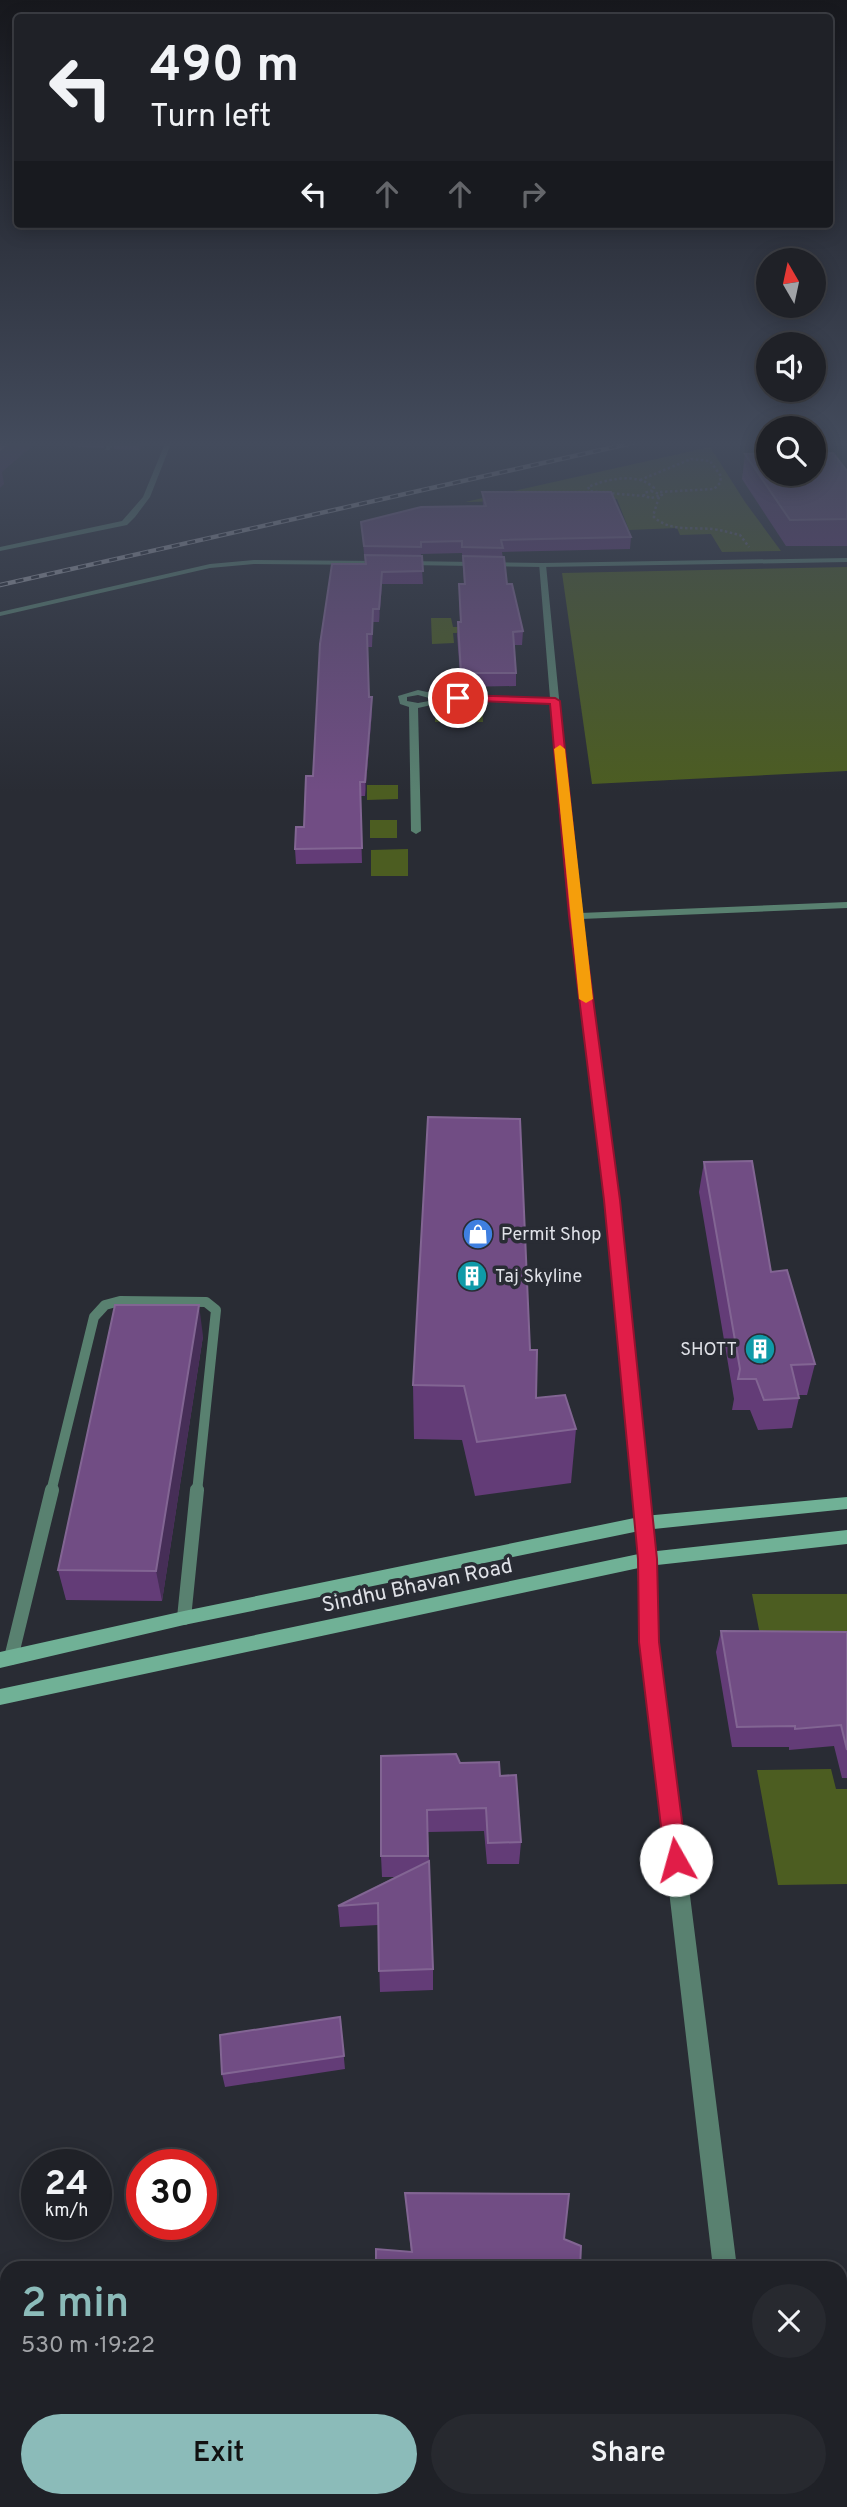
<!DOCTYPE html>
<html lang="en">
<head>
<meta charset="utf-8">
<style>
	:root { --surface:#1f2127; --page:#27292f; --text:#f1f3f6; --muted:#a1a3a7; --line:#3c3e44; --accent:#8bbbb9 }
	body { margin:0; font-family:Overpass,sans-serif; background:var(--page); color:var(--text); height:100vh; display:flex; flex-direction:column; font-size:26px; white-space:nowrap }
	* { box-sizing:border-box; margin:0 }
	p { font-size:23px; color:var(--muted) }
	.icon { flex:none; width:38px; height:38px; fill:none; stroke:currentColor; stroke-width:2; stroke-linecap:round; stroke-linejoin:round }
	.map { position:relative; flex:1; overflow:hidden }
	.sheet { position:absolute; left:0px; top:2261px; width:847px; height:247px; display:flex; flex-direction:column; background:var(--surface); border-radius:21px 21px 0 0; box-shadow:0 4px 18px #0003,0 0 0 2px var(--line) }
	.sheet>* { flex:none }
	.hud { position:absolute; left:14px; top:14px; width:819px; height:214px; border-radius:7px; box-shadow:0 4px 18px #0003,0 0 0 2px var(--line); background:#1f2127; color:var(--text); overflow:hidden }
	.needle { width:46px; rotate:351deg }
	.controls { position:absolute; left:756px; top:248px; display:grid; gap:14px }
	.controls a { display:grid; place-items:center; width:70px; height:70px; border-radius:50%; background:var(--surface); box-shadow:0 4px 18px #0003,0 0 0 2px var(--line); font-size:35px }
	.speed { position:absolute; left:21px; top:2149px; display:flex; gap:14px; font-size:35px; font-weight:700; text-align:center }
	.speed>* { display:grid; place-content:center; width:91px; height:91px; border-radius:50%; background:var(--surface); box-shadow:0 4px 18px #0003,0 0 0 2px var(--line); line-height:1 }
	.speed small { font-size:18px; font-weight:400 }
	.speed .limit { border:10px solid #d22; background:#fff; color:#111 }
	.pin { position:absolute; display:grid; place-items:center; width:60px; height:60px; color:#fff; margin:-30px; border:4px solid #fff; border-radius:50%; box-shadow:0 2px 7px #0007 }
	.me { position:absolute; width:77px; margin:-38px; rotate:353deg; stroke-linejoin:round; filter:drop-shadow(0 0 5px #0008) }
	.turn { display:flex; align-items:center; gap:24px; height:147px; padding:0 21px; font-size:32px }
	.turn .icon { width:91px; height:91px; stroke-width:2.5 }
	.turn b { display:block; font-size:49px; line-height:60px }
	.lanes { display:flex; align-items:center; height:66px; padding:0 21px; background:#0003; justify-content:center; gap:35px; direction:ltr }
	.lanes .off { opacity:.35 }
	.round { display:grid; place-items:center; flex:none; width:74px; height:74px; border-radius:37px; background:var(--page) }
	.overview { display:flex; align-items:center; justify-content:space-between; height:119px; padding:0 21px }
	h1 { font-size:42px; font-weight:600; line-height:52px; color:var(--accent) }
	.action { display:flex; gap:14px; margin-top:auto; padding:14px 21px }
	.action a { flex:1; height:80px; border-radius:42px; background:var(--accent); color:#111; font-size:28px; font-weight:600; line-height:80px; text-align:center }
	.action a+a { background:var(--page); color:var(--text) }
	.map>svg:first-child { display:block }
	.green { fill:#4c5d21 }
	.lines { fill:none; stroke-linecap:round; stroke-linejoin:round }
	.path { stroke:#65676f; stroke-width:2.5; stroke-dasharray:2.5 2.5; stroke-linecap:butt }
	.service-far1 { stroke:#598170; stroke-width:10 }
	.service { stroke:#598170; stroke-width:14 }
	.minor { fill:#598170; fill-rule:evenodd }
	.tertiary { fill:#598170; fill-rule:evenodd }
	.secondary { fill:#70b196; fill-rule:evenodd }
	.rail-casing { stroke:#9ea0a7; stroke-width:4.5 }
	.rail { stroke:#292c34; stroke-width:2.5; stroke-dasharray:8; stroke-linecap:butt }
	.wall { fill:#633c77 }
	.shaded-wall { fill:#462e57 }
	.building { fill:#714d84; stroke:#826593; stroke-width:2 }
	.route { fill:#e11d48; stroke:#92132f; stroke-width:2 }
	.slow { fill:#f59e0b }
	.labels { text-anchor:middle; stroke-width:7; stroke-linejoin:round; paint-order:stroke }
	.poi-label { font-size:18px; fill:#e0e2e8; stroke:#292c34; text-anchor:start }
	.near-street-label { font-size:21px; fill:#e0e2e8; stroke:#292c34 }
</style>
</head>
<body>
<div class="map">
<svg width="847" height="2507" viewBox="0 0 847 2507">
	<rect width="100%" height="100%" fill="#292c34"/>
	<g class="green">
		<path d="M 710,447 L 745,502 L 781,551 L 722,552 L 711,534 L 680,535 L 677,528 L 629,530 L 617,499 L 465,502 Z"/>
		<path d="M 847,567 L 847,771 L 592,784 L 562,573 Z"/>
		<path d="M 431,618 L 451,618 L 453,627 L 511,626 L 512,632 L 453,633 L 454,643 L 432,644 Z"/>
		<path d="M 435,709 L 482,709 L 483,722 L 435,722 Z"/>
		<path d="M 367,785 L 398,785 L 398,799 L 367,800 Z"/>
		<rect x="370" y="820" width="27" height="18"/>
		<path d="M 408,849 L 408,876 L 371,876 L 371,850 Z"/>
		<path d="M 752,1594 L 847,1594 L 847,1653 L 762,1645 Z"/>
		<path d="M 831,1769 L 836,1789 L 847,1789 L 847,1884 L 778,1885 L 757,1770 Z"/>
	</g>
	<g class="lines">
		<g class="path">
			<path d="M 640,480 L 691,459 L 710,461 L 721,476 L 720,483 L 714,489 L 659,492"/>
			<path d="M 651,491 L 662,495 L 651,498 L 644,496 L 644,493 Z"/>
			<path d="M 598,492 L 590,491 L 588,487 C 607,479 638,472 654,488 L 651,491"/>
			<path d="M 607,493 L 644,496"/>
			<path d="M 659,497 L 653,516 C 669,532 691,527 712,529 C 722,530 731,533 740,535 L 749,547"/>
		</g>
		<path class="service-far1" d="M 51,1492 L 94,1317 L 105,1305 L 120,1301 L 206,1302 L 216,1310 L 197,1492"/>
		<g class="service">
			<path d="M 184,1618 L 197,1490"/>
			<path d="M 11,1658 L 52,1490"/>
		</g>
		<g class="minor">
			<path d="M 109,441 L 116,441 L 109,450 L 105,450 Z"/>
			<path d="M 166,441 L 172,441 L 150,497 L 135,517 L 127,525 L 0,551 L 0,547 L 122,521 L 143,497 Z"/>
			<path d="M 539,563 L 546,565 L 580,913 L 847,902 L 847,908 L 581,919 L 619,1200 L 652,1523 L 658,1642 L 737,2268 L 713,2268 L 640,1642 L 636,1523 L 605,1200 L 570,916 L 551,704 L 438,700 L 436,704 L 418,708 L 421,831 L 416,834 L 411,831 L 409,707 L 400,704 L 398,696 L 418,690 L 436,694 L 550,698 ZM 418,695 L 429,698 L 429,701 L 418,703 L 407,701 L 407,697 Z"/>
			<path d="M 740,2501 L 766,2501 L 767,2507 L 741,2507 Z"/>
		</g>
		<g class="tertiary">
			<path d="M 847,558 L 847,562 L 542,567 L 405,565 L 401,563 L 405,561 L 542,563 Z"/>
			<path d="M 254,560 L 382,561 L 386,563 L 382,565 L 254,564 L 210,568 L 0,616 L 0,612 L 210,564 Z"/>
		</g>
		<g class="secondary">
			<path d="M 847,1497 L 847,1509 L 644,1530 L 184,1625 L 0,1668 L 0,1652 L 184,1611 L 644,1516 Z"/>
			<path d="M 847,1530 L 847,1544 L 648,1566 L 0,1705 L 0,1689 L 648,1552 Z"/>
		</g>
		<g class="rail-casing">
			<path id="rail" d="M 0,585 L 641,441"/>
		</g>
		<use href="#rail" class="rail"/>
	</g>
	<g class="wall">
		<path d="M 65,441 L 106,441 L 103,448 L 65,446 Z"/>
		<path d="M 113,441 L 146,441 L 139,450 L 114,449 Z"/>
		<path d="M 224,441 L 255,441 L 254,443 L 224,443 Z"/>
		<path d="M 745,454 L 847,471 L 847,546 L 786,546 L 742,479 Z"/>
		<path d="M 482,492 L 631,537 L 630,549 L 502,552 L 507,584 L 523,631 L 522,645 L 514,645 L 516,673 L 516,686 L 461,687 L 457,635 L 458,622 L 460,622 L 459,584 L 464,584 L 462,553 L 421,554 L 423,584 L 382,584 L 379,622 L 373,622 L 372,647 L 367,647 L 369,697 L 372,697 L 372,711 L 365,796 L 360,796 L 362,863 L 296,864 L 295,849 L 304,827 L 313,776 L 365,564 L 361,522 L 483,506 Z"/>
		<path d="M 704,1162 L 771,1272 L 815,1364 L 807,1395 L 798,1395 L 799,1398 L 792,1428 L 758,1430 L 750,1410 L 732,1410 L 734,1399 L 699,1192 Z"/>
		<path d="M 203,1336 L 162,1601 L 66,1600 L 58,1570 Z"/>
		<path d="M 530,1350 L 536,1398 L 576,1429 L 571,1483 L 475,1496 L 462,1440 L 414,1439 L 413,1385 Z"/>
		<path d="M 721,1631 L 847,1632 L 847,1778 L 842,1778 L 834,1746 L 789,1750 L 789,1747 L 732,1747 L 716,1652 Z"/>
		<path d="M 460,1763 L 500,1776 L 521,1842 L 519,1864 L 487,1864 L 484,1831 L 428,1832 L 433,1969 L 433,1990 L 380,1992 L 378,1925 L 340,1927 L 338,1906 L 395,1877 L 382,1877 L 381,1856 Z"/>
		<path d="M 340,2017 L 345,2069 L 225,2087 L 222,2074 Z"/>
		<path d="M 405,2193 L 569,2194 L 411,2252 Z"/>
	</g>
	<g class="shaded-wall">
		<path d="M 11,441 L 38,441 L 2,472 L 4,484 L 0,488 L 0,450 Z"/>
		<path d="M 139,441 L 146,441 L 139,450 L 138,442 Z"/>
		<path d="M 382,572 L 382,584 L 379,622 L 379,609 Z"/>
		<path d="M 372,697 L 372,711 L 365,796 L 365,782 Z"/>
		<path d="M 199,1305 L 203,1336 L 162,1601 L 156,1571 Z"/>
	</g>
	<g class="building">
		<path d="M 0,441 L 11,441 L 0,450 Z"/>
		<path d="M 814,453 L 833,453 L 847,471 L 847,519 L 790,520 L 745,454 L 768,454 L 768,474 L 814,474 Z"/>
		<path d="M 482,492 L 611,492 L 631,537 L 501,540 L 503,548 L 462,547 L 462,541 L 421,542 L 421,547 L 364,546 L 361,522 L 421,507 L 486,506 Z"/>
		<path d="M 365,555 L 422,556 L 423,571 L 382,572 L 379,609 L 373,609 L 372,634 L 367,634 L 369,697 L 372,697 L 365,782 L 360,782 L 362,848 L 295,849 L 296,827 L 304,827 L 306,776 L 313,776 L 320,644 L 332,564 L 366,564 Z"/>
		<path d="M 463,556 L 504,557 L 507,584 L 512,584 L 523,631 L 513,632 L 516,673 L 461,673 L 458,622 L 461,622 L 459,584 L 465,584 Z"/>
		<path d="M 428,1117 L 520,1119 L 530,1350 L 537,1350 L 536,1398 L 565,1395 L 576,1429 L 477,1442 L 464,1386 L 413,1385 Z"/>
		<path d="M 752,1161 L 771,1272 L 787,1270 L 815,1364 L 791,1365 L 799,1398 L 764,1400 L 756,1379 L 738,1379 L 740,1369 L 704,1162 Z"/>
		<path d="M 115,1305 L 199,1305 L 156,1571 L 58,1570 Z"/>
		<path d="M 721,1631 L 847,1632 L 847,1750 L 841,1725 L 795,1729 L 795,1726 L 737,1727 Z"/>
		<path d="M 456,1754 L 460,1763 L 499,1762 L 500,1776 L 516,1775 L 521,1842 L 488,1843 L 486,1808 L 427,1810 L 428,1856 L 381,1856 L 381,1756 Z"/>
		<path d="M 429,1861 L 433,1969 L 379,1971 L 378,1903 L 338,1906 Z"/>
		<path d="M 340,2017 L 344,2056 L 222,2074 L 220,2035 Z"/>
		<path d="M 405,2193 L 569,2194 L 564,2239 L 581,2246 L 580,2268 L 376,2268 L 376,2249 L 412,2252 Z"/>
		<path d="M 255,2501 L 302,2501 L 303,2507 L 256,2507 Z"/>
	</g>
	<linearGradient id="sky" x2="0" y2="1"><stop stop-color="#17181d"/><stop offset="0.56" stop-color="#434b5c"/><stop offset="1" stop-color="#434b5c" stop-opacity="0"/></linearGradient>
	<rect width="847" height="792" fill="url(#sky)"/>
	<path class="route" d="M 458,695 L 555,698 L 560,701 L 582,916 L 620,1200 L 657,1559 L 659,1642 L 687,1860 L 684,1867 L 676,1870 L 668,1867 L 665,1860 L 639,1642 L 638,1559 L 604,1200 L 569,916 L 550,704 L 455,700 L 453,698 Z"/>
	<path class="slow" d="M 560,745 L 565,749 L 593,999 L 586,1003 L 579,999 L 554,749 Z"/>
	<defs>
		<g id="shop-disc" transform="scale(1.575)"><circle r="9.5" fill="#3f7fe0" stroke="#292c34"/><path d="M-5-2.5h2.3a2.7 3.5 0 0 1 5.4 0H5L5.5 6h-11ZM-1.5-2.5h3a1.5 2.3 0 0 0-3 0Z" fill="#fff"/></g>
		<g id="building-disc" transform="scale(1.575)"><circle r="9.5" fill="#0f9aa8" stroke="#292c34"/><path d="M-4-6H4V6H1V3H-1V6H-4ZM-2.5-4.3h1.7v1.8h-1.7ZM.8-4.3h1.7v1.8H.8ZM-2.5-1h1.7V.8h-1.7ZM.8-1h1.7V.8H.8Z" fill="#fff"/></g>
	</defs>
	<g fill-rule="evenodd">
		<use href="#shop-disc" x="478" y="1234"/>
		<use href="#building-disc" x="472" y="1276"/>
		<use href="#building-disc" x="760" y="1349"/>
	</g>
	<g class="labels">
		<g class="poi-label">
			<text x="501" y="1240">Permit Shop</text>
			<text x="495" y="1282">Taj Skyline</text>
			<text x="737" y="1355" text-anchor="end">SHOTT</text>
		</g>
		<g class="near-street-label">
			<text transform="translate(417 1585) rotate(-12)" y="7">Sindhu Bhavan Road</text>
		</g>
	</g>
</svg>
<div class="controls">
<a><svg class="needle" viewBox="-14 -14 28 28"><path d="M0-13l5 13h-10z" fill="#e53935"/><path d="M0 13l5-13h-10z" fill="#a1a3a7"/></svg></a>
<a><svg class="icon" aria-label="sound" viewBox="0 0 24 24"><path d="M4 9h4l5-4v14l-5-4H4zM17 9q2 3 0 6"/></svg></a>
<a><svg class="icon" aria-label="search" viewBox="0 0 24 24"><circle cx="10" cy="10" r="6"/><path d="M15 15l6 6"/></svg></a>
</div>
<div class="speed"><div>24<small>km/h</small></div><div class="limit">30</div></div>
<div class="pin" style="left:458px;top:698px;background:#d93025"><svg class="icon" aria-label="arrive" viewBox="0 0 24 24"><path d="M6 21V4h12l-3 4 3 4H6"/></svg></div>
<svg class="me" style="left:676px;top:1860px" viewBox="-20 -20 40 40"><circle r="19" fill="#fff"/><path d="M0-13L10 11 0 6-10 11z" fill="#e11d48"/></svg>
<div class="hud">
<div class="turn"><svg class="icon" aria-label="left" viewBox="0 0 24 24"><path d="M17 20v-9H6M10 6l-5 5 5 5"/></svg><div><b>490 m</b>Turn left</div></div>
<div class="lanes"><svg class="icon" aria-label="left" viewBox="0 0 24 24"><path d="M17 20v-9H6M10 6l-5 5 5 5"/></svg><svg class="icon off" aria-label="ahead" viewBox="0 0 24 24"><path d="M12 20V5M6 11l6-6 6 6"/></svg><svg class="icon off" aria-label="ahead" viewBox="0 0 24 24"><path d="M12 20V5M6 11l6-6 6 6"/></svg><svg class="icon off" aria-label="right" viewBox="0 0 24 24"><path d="M7 20v-9h11M14 6l5 5-5 5"/></svg></div>
</div>
<section class="sheet">
<div class="overview"><div><h1>2 min</h1><p>530 m · 19:22</p></div><a class="round"><svg class="icon" aria-label="close" viewBox="0 0 24 24"><path d="M6 6l12 12M18 6L6 18"/></svg></a></div>
<div class="action"><a>Exit</a><a>Share</a></div>
</section>
</div>
</body>
</html>
